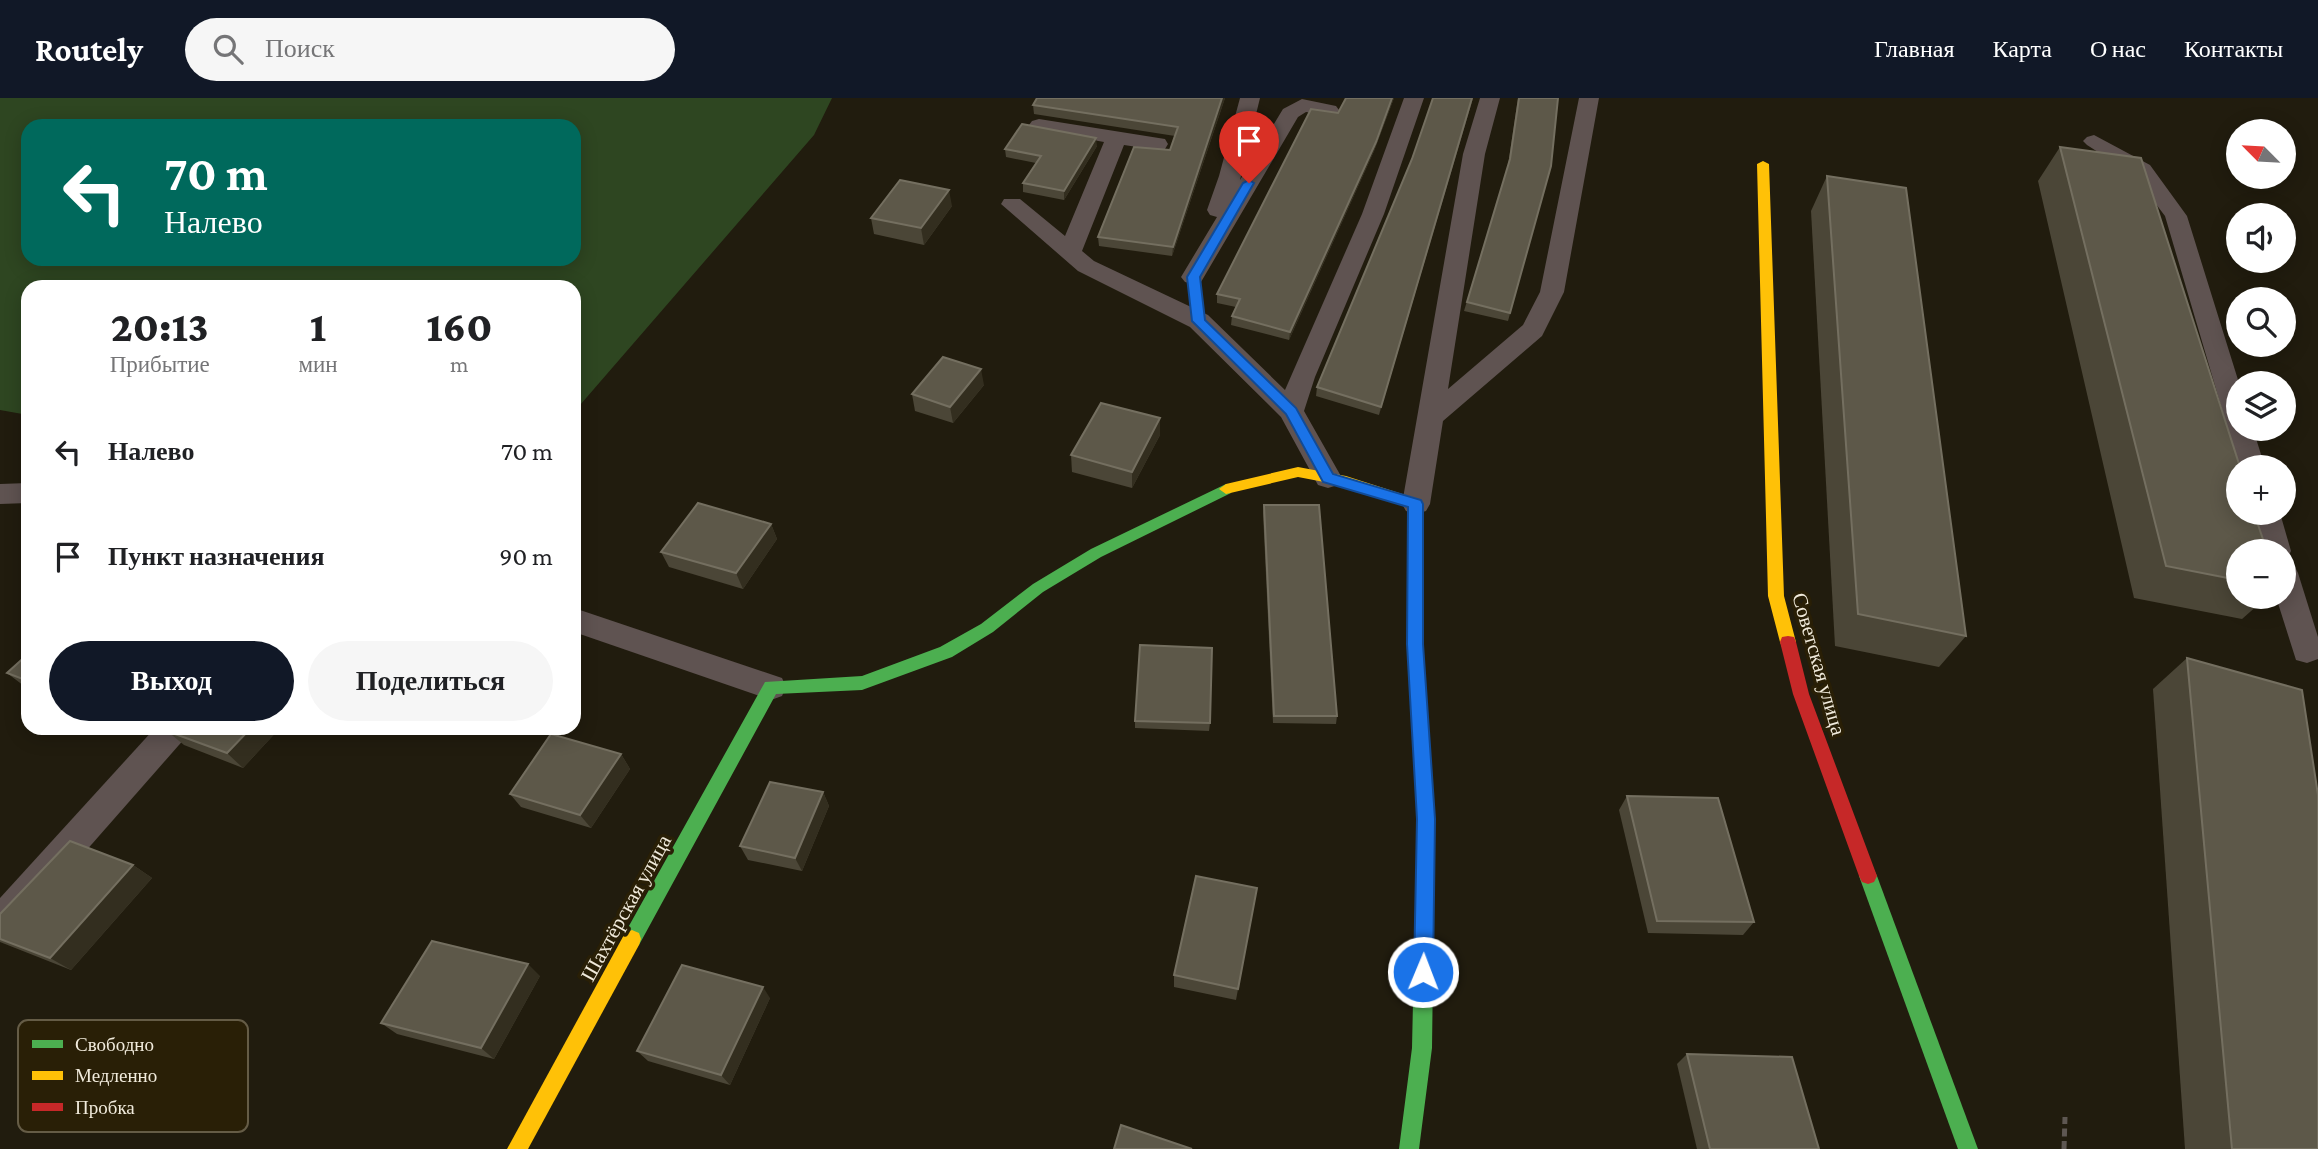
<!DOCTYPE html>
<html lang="ru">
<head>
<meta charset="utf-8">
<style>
	:root { --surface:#fff; --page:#f6f6f6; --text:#202124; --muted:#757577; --accent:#111827 }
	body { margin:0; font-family:"Crimson Pro",serif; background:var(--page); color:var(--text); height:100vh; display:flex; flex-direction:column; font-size:26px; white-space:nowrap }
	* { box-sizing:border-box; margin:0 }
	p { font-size:23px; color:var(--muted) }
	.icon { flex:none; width:38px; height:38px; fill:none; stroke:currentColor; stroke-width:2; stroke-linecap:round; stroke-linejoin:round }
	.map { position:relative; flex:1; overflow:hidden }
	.details { position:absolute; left:21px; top:182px; width:560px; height:455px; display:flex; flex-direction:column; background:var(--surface); border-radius:21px; box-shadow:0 4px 18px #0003 }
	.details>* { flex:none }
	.top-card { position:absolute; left:21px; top:21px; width:560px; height:147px; border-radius:21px; box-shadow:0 4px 18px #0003; background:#00695c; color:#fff; overflow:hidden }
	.needle { width:46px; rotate:294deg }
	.controls { position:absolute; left:2226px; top:21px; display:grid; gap:14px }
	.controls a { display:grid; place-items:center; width:70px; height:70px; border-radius:50%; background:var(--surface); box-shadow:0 4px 18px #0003; font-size:35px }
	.pin { position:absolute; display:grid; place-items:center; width:60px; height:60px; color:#fff; margin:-72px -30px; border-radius:50% 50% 50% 0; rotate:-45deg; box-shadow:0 0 7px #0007 }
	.pin .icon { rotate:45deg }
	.me { position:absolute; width:77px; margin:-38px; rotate:1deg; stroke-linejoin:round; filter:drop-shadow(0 0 5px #0008) }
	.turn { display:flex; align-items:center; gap:24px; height:147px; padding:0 28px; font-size:32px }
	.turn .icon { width:91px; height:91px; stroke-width:2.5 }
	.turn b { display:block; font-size:49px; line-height:60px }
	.eta { display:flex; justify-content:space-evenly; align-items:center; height:119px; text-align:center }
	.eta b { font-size:42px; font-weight:800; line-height:49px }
	.action { display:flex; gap:14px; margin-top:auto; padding:14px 28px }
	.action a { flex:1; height:80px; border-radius:42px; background:var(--accent); color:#fff; font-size:28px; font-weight:800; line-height:80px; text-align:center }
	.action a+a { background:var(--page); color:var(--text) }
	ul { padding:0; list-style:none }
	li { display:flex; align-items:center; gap:21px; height:105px; padding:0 28px }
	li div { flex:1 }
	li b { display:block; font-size:26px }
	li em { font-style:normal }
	header { display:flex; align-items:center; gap:42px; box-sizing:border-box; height:98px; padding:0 35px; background:var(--accent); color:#fff }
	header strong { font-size:33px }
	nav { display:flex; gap:38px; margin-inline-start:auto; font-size:24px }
	.search { width:490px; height:63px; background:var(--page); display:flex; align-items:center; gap:18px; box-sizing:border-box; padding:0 24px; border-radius:38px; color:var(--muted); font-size:26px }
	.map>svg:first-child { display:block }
	.green { fill:#2e4621; fill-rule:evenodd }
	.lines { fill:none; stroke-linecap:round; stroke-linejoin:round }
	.path { stroke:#5e5752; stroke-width:5; stroke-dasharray:8 4.5; stroke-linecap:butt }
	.lane { fill:#5f5351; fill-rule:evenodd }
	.fast { fill:#4caf50; fill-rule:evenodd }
	.slow { fill:#ffc107; fill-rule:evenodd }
	.jam { fill:#c62828; fill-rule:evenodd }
	.wall { fill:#4b4637 }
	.shaded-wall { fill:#332e1f }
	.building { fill:#5d5849; stroke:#746f60; stroke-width:2 }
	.route { fill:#1a73e8; stroke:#114b97; stroke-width:2 }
	.labels { text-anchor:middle; stroke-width:7; stroke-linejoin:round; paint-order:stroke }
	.street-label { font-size:21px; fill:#f0eadb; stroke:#291f06 }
	.key { fill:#291f06; stroke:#655c46; stroke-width:2 }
	.key-label { font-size:19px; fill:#f0eadb }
</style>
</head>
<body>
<header>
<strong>Routely</strong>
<div class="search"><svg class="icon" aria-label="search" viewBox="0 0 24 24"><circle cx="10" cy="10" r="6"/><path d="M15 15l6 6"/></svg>Поиск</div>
<nav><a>Главная</a><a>Карта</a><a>О нас</a><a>Контакты</a></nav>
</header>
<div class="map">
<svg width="2318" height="1051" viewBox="0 0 2318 1051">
	<rect width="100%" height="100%" fill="#211c0e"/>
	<path class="green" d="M 0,0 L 832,0 L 814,37 L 574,314 L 574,189 L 28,189 L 28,317 L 0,312 ZM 28,28 L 574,28 L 574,161 L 28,161 Z"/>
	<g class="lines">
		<path class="path" d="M 2064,1051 L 2065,1019"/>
		<g class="lane">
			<path d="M 1240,0 L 1260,0 L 1240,82 L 1283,11 L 1302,1 L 1336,8 L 1339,12 L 1336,16 L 1329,18 L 1306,14 L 1298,19 L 1201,184 L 1193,186 L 1185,184 L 1181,179 L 1217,119 L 1210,117 L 1207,112 L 1219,78 Z"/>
			<path d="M 1404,0 L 1424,0 L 1384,116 L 1315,279 L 1304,313 L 1342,380 L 1338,387 L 1328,390 L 1318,387 L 1281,319 L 1190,229 L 1078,173 L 1001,106 L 1004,101 L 1020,101 L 1065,138 L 1104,44 L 1032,31 L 1029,27 L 1032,23 L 1039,21 L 1165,41 L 1168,46 L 1165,51 L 1157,52 L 1124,47 L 1082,153 L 1094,163 L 1208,217 L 1285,292 L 1362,116 Z"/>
			<path d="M 1480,0 L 1500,0 L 1485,56 L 1448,291 L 1523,227 L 1540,194 L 1579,0 L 1599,0 L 1564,194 L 1542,238 L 1443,323 L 1430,406 L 1426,413 L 1416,416 L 1406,413 L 1402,406 L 1463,56 Z"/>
			<path d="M 2094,37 L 2150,67 L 2187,118 L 2239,285 L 2238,331 L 2253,331 L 2265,369 L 2239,369 L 2165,118 L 2134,77 L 2087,47 L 2083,43 L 2087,39 Z"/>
			<path d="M 28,385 L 28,405 L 0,406 L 0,386 Z"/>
			<path d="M 2252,415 L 2280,415 L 2291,453 L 2287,461 L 2284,462 L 2284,453 L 2263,453 Z"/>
			<path d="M 2284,464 L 2294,467 L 2298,475 L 2318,539 L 2318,561 L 2307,565 L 2296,562 L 2276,499 L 2284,499 Z"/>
			<path d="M 574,510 L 782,580 L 786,589 L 782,598 L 771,602 L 574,534 Z"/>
			<path d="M 155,630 L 191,630 L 186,639 L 12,837 L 0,841 L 0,800 Z"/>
		</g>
		<g class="fast">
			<path d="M 1226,386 L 1231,387 L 1233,391 L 1231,395 L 1101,459 L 1043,494 L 993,534 L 952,559 L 862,592 L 776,596 L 639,847 L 632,850 L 625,847 L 623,841 L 625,835 L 765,584 L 862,578 L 940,549 L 981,526 L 1033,486 L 1091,451 Z"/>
			<path d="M 1415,493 L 1420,495 L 1423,499 L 1423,546 L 1435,721 L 1432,950 L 1419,1051 L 1399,1051 L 1412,950 L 1417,721 L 1407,546 L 1407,499 L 1410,495 Z"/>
			<path d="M 1868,770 L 1874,772 L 1877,778 L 1978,1051 L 1958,1051 L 1859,778 L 1862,772 Z"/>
		</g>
		<g class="slow">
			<path d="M 1763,63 L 1769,66 L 1784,498 L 1796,544 L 1794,549 L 1782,549 L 1780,544 L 1768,498 L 1757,66 Z"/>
			<path d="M 1298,369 L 1346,378 L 1421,402 L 1423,406 L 1423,499 L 1420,503 L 1410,503 L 1407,499 L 1409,409 L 1345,388 L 1298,379 L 1226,396 L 1219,391 L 1226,386 Z"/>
			<path d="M 632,832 L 639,835 L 641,841 L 639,847 L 528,1051 L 507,1051 L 625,835 Z"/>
		</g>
		<path class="jam" d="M 1788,538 L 1794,539 L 1796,544 L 1809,596 L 1877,778 L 1874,784 L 1868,786 L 1862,784 L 1859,778 L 1793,596 L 1780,544 L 1782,539 Z"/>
	</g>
	<g class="wall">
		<path d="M 1037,0 L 1225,0 L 1172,158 L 1099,148 L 1098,139 L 1170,52 L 1175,38 L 1034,16 L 1033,7 Z"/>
		<path d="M 1346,0 L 1394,0 L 1374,53 L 1289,242 L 1231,227 L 1232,218 L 1236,209 L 1217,205 L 1217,196 L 1338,15 Z"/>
		<path d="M 1433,0 L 1473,0 L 1379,317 L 1316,298 L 1317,289 L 1412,61 Z"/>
		<path d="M 1518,0 L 1558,0 L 1551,68 L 1508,223 L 1464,213 L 1508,67 Z"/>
		<path d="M 1097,48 L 1064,102 L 1023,94 L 1023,85 L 1036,65 L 1006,59 L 1005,51 Z"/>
		<path d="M 2060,49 L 2238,453 L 2238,499 L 2267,499 L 2242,521 L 2134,500 L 2038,83 Z"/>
		<path d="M 1827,78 L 1966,538 L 1939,569 L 1835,548 L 1811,113 Z"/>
		<path d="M 952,108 L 924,147 L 874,136 L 871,120 Z"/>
		<path d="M 984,287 L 953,325 L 915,313 L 912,296 Z"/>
		<path d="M 1160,337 L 1132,390 L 1072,374 L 1071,357 Z"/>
		<path d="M 1264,407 L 1337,618 L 1336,626 L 1273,625 L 1263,415 Z"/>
		<path d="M 771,426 L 777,441 L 743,491 L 669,469 L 661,454 Z"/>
		<path d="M 28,556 L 28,591 L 7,575 Z"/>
		<path d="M 2187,560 L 2318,1051 L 2185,1051 L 2153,591 Z"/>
		<path d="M 1135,623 L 1210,625 L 1209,633 L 1135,630 Z"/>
		<path d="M 170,630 L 280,630 L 243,670 L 184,647 L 167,633 Z"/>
		<path d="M 621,656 L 630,671 L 591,730 L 521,709 L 510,696 Z"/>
		<path d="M 823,694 L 829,708 L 802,773 L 748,762 L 740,748 Z"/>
		<path d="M 1627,698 L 1754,824 L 1743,837 L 1648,835 L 1619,712 Z"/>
		<path d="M 133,767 L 152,780 L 71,872 L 0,844 L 0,816 Z"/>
		<path d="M 1257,790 L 1236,902 L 1174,889 L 1174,877 Z"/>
		<path d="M 540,878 L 494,961 L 397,936 L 381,925 Z"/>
		<path d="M 770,900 L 730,987 L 648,963 L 637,953 Z"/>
		<path d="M 1687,956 L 1819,1051 L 1697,1051 L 1677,966 Z"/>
	</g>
	<g class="shaded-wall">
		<path d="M 1222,0 L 1225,0 L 1172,158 L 1173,149 Z"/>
		<path d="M 1392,0 L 1394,0 L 1374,53 L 1289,242 L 1290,234 Z"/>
		<path d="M 1472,0 L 1473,0 L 1379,317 L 1381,309 Z"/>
		<path d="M 1096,40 L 1097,48 L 1064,102 L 1064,93 Z"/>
		<path d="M 949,92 L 952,108 L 924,147 L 921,130 Z"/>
		<path d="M 981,271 L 984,287 L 953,325 L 950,309 Z"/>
		<path d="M 1160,320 L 1160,337 L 1132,390 L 1132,374 Z"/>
		<path d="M 771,426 L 777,441 L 743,491 L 736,475 Z"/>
		<path d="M 251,630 L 280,630 L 243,670 L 227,655 Z"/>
		<path d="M 621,656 L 630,671 L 591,730 L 580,717 Z"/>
		<path d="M 823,694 L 829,708 L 802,773 L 795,760 Z"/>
		<path d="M 133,767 L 152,780 L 71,872 L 50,860 Z"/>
		<path d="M 528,866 L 540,878 L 494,961 L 481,950 Z"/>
		<path d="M 763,889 L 770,900 L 730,987 L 721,977 Z"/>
	</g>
	<g class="building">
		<path d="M 1037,0 L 1222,0 L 1173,149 L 1098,139 L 1134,49 L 1170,52 L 1178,29 L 1033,7 Z"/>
		<path d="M 1346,0 L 1392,0 L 1376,44 L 1290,234 L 1232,218 L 1240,201 L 1217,196 L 1311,11 L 1338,15 Z"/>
		<path d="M 1433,0 L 1472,0 L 1381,309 L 1317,289 L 1412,61 Z"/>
		<path d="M 1519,0 L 1558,0 L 1551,68 L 1510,215 L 1467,204 L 1510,61 Z"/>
		<path d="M 1022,26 L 1096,40 L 1064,93 L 1023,85 L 1041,58 L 1005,51 Z"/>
		<path d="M 2060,49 L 2141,60 L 2240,369 L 2238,369 L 2238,415 L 2254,415 L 2267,453 L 2238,453 L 2238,482 L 2166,468 Z"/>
		<path d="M 1827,78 L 1906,90 L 1966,538 L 1858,516 Z"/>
		<path d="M 900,82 L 949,92 L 921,130 L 871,120 Z"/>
		<path d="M 943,259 L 981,271 L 950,309 L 912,296 Z"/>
		<path d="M 1101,305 L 1160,320 L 1132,374 L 1071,357 Z"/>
		<path d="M 698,405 L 771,426 L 736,475 L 661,454 Z"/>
		<path d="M 1264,407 L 1319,407 L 1337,618 L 1274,618 Z"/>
		<path d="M 1140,547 L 1212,550 L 1210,625 L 1135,623 Z"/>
		<path d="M 28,556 L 28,583 L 7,575 Z"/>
		<path d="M 2187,560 L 2302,592 L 2318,697 L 2318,1051 L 2232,1051 Z"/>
		<path d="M 170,630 L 251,630 L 227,655 L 167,633 Z"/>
		<path d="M 551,636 L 621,656 L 580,717 L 510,696 Z"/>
		<path d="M 770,684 L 823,694 L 795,760 L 740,748 Z"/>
		<path d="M 1627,698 L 1718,700 L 1754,824 L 1657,823 Z"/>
		<path d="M 70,743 L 133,767 L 50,860 L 0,841 L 0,816 Z"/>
		<path d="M 1196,778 L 1257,790 L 1238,891 L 1174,877 Z"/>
		<path d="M 432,843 L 528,866 L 481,950 L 381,925 Z"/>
		<path d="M 682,867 L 763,889 L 721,977 L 637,953 Z"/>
		<path d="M 1687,956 L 1792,959 L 1819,1051 L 1710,1051 Z"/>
		<path d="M 1121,1027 L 1192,1051 L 1114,1051 Z"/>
	</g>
	<path class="route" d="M 1249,82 L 1254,85 L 1200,179 L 1205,222 L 1296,310 L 1333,376 L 1421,402 L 1423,406 L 1423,546 L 1435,721 L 1433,874 L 1430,880 L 1423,883 L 1416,880 L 1414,874 L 1417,721 L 1407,546 L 1408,409 L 1323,384 L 1286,316 L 1192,223 L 1187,179 L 1243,85 Z"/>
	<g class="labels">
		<g class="street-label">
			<text transform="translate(1819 566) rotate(74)" y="7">Советская улица</text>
			<text transform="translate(626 810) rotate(-61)" y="7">Шахтёрская улица</text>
		</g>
	</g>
	<rect x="18" y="922" width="230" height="112" rx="10" class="key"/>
	<rect x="32" y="942" width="31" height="8" fill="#4caf50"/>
	<rect x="32" y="973" width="31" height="9" fill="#ffc107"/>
	<rect x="32" y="1005" width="31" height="8" fill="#c62828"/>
	<g class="key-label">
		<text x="75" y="953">Свободно</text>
		<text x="75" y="984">Медленно</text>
		<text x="75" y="1016">Пробка</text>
	</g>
</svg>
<div class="controls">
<a><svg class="needle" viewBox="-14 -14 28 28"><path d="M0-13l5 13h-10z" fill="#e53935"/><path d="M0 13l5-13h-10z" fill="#757577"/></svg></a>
<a><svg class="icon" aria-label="sound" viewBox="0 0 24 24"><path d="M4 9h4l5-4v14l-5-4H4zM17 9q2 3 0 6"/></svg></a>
<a><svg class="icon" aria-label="search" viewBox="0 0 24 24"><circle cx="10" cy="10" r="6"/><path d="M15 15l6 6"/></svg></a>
<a><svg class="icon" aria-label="layers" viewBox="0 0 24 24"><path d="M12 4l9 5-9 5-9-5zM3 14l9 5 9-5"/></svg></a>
<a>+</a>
<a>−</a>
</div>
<div class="pin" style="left:1249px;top:85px;background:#d93025"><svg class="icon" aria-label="arrive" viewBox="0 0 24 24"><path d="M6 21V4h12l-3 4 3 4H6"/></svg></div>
<svg class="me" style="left:1423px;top:874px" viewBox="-20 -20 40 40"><circle r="17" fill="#1a73e8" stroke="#fff" stroke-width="3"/><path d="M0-11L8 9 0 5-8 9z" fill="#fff"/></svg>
<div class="top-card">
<div class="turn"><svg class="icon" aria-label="left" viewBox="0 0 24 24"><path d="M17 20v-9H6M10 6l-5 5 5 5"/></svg><div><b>70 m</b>Налево</div></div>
</div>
<section class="details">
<div class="eta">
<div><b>20:13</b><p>Прибытие</p></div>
<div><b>1</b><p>мин</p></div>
<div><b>160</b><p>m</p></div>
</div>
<ul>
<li><svg class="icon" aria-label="left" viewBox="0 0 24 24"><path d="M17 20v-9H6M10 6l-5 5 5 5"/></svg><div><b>Налево</b></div><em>70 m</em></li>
<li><svg class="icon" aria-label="arrive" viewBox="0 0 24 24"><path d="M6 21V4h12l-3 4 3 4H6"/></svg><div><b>Пункт назначения</b></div><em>90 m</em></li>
</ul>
<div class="action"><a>Выход</a><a>Поделиться</a></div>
</section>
</div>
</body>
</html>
